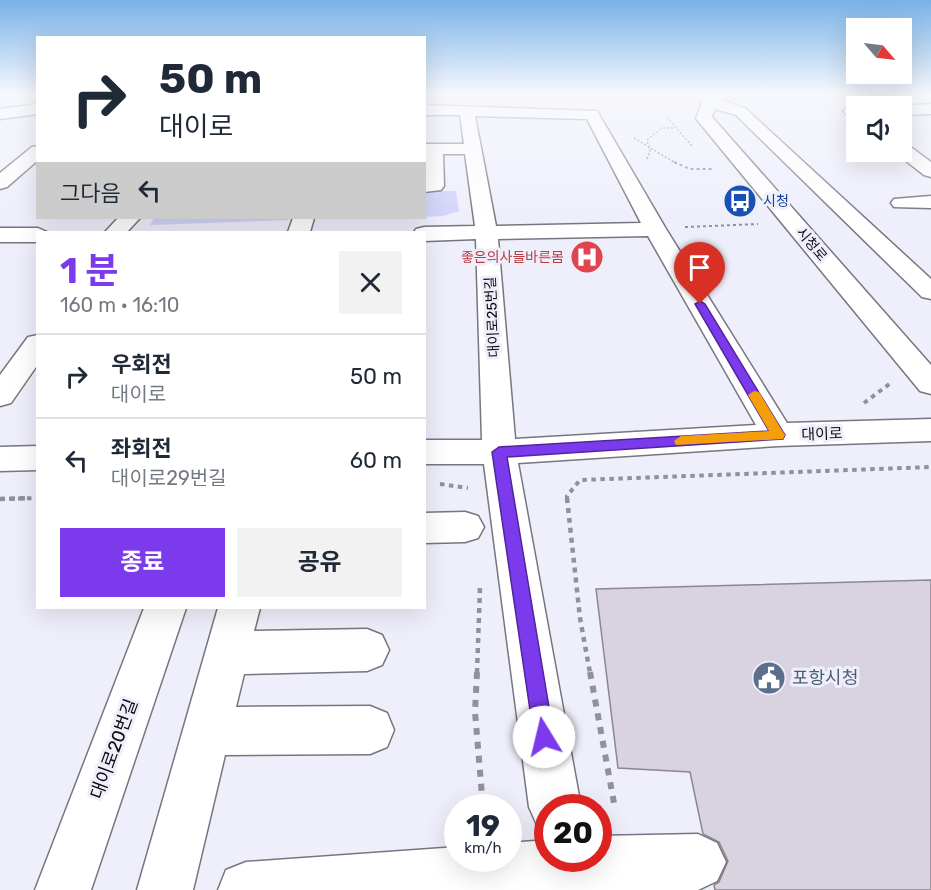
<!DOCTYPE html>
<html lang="ko">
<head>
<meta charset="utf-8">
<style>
	:root { --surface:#fff; --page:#f2f2f3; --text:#1f2937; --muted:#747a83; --line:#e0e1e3; --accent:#7c3aed }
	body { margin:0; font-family:Rubik,"Noto Sans KR",sans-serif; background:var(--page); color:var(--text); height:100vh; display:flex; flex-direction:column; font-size:22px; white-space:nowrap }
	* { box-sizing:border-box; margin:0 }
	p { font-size:20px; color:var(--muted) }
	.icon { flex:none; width:33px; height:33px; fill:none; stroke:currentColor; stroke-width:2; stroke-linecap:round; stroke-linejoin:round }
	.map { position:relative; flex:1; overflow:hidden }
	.panel { position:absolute; left:36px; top:231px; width:390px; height:378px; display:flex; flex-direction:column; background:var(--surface); border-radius:0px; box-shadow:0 6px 24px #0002 }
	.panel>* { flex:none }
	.top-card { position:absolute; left:36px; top:36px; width:390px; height:183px; border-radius:0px; box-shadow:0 6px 24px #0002; background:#fff; color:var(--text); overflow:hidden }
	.needle { width:39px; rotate:118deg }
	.controls { position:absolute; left:846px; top:18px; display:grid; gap:12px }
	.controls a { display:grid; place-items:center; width:66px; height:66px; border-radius:0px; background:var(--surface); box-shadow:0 6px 24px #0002; font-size:30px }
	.speed { position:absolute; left:444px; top:794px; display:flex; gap:12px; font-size:30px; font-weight:700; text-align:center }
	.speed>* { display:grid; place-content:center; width:78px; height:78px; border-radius:50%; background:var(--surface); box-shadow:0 6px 24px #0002; line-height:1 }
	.speed small { font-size:15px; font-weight:400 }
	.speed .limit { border:9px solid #d22; background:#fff; color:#111 }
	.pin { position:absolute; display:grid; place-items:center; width:51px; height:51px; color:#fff; margin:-62px -26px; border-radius:50% 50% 50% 0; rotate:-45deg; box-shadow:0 0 6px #0007 }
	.pin .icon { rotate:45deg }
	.me { position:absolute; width:66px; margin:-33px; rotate:351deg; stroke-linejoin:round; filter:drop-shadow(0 0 4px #0008) }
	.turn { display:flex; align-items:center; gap:21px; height:126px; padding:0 24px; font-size:27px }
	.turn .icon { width:78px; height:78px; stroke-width:2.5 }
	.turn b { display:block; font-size:42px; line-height:51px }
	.then { display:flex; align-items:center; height:57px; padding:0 24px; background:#0003; gap:12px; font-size:22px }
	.round { display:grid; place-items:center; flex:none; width:63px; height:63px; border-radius:0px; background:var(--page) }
	.summary { display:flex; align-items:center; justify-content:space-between; height:102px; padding:0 24px }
	h1 { font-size:36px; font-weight:700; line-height:45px; color:var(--accent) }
	.cta { display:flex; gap:12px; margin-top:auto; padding:12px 24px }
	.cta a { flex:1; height:69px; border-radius:0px; background:var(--accent); color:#fff; font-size:24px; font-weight:700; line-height:69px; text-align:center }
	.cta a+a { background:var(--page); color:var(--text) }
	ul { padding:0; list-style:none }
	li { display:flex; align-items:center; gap:18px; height:84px; padding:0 24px; border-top:2px solid var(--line) }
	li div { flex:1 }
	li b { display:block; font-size:22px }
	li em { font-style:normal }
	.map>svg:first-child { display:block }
	.green { fill:#d2d4fa }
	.building { fill:#d9d3df; stroke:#8d8792; stroke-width:1.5 }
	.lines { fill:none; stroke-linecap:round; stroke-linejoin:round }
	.minor-casing { stroke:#767681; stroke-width:3 }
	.major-casing { stroke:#cececf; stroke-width:3 }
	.path-far4 { stroke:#909199; stroke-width:1.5; stroke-dasharray:2 2; stroke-linecap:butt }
	.path-far3 { stroke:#909199; stroke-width:2; stroke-dasharray:3 3; stroke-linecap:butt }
	.path-far2 { stroke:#909199; stroke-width:4; stroke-dasharray:4.5 4.5; stroke-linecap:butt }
	.path-far1 { stroke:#909199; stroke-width:4.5; stroke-dasharray:5 5; stroke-linecap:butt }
	.path { stroke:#909199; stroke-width:6; stroke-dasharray:7 7; stroke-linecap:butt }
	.minor { fill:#fff; fill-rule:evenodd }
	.major { fill:#e9d9b1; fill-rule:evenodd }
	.route { fill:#7c3aed; stroke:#51269a; stroke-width:1.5 }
	.slow { fill:#f59e0b }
	.labels { text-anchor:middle; stroke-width:6; stroke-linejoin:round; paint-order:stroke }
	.far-transit-label { font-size:14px; fill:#164399; stroke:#eeeffb; text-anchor:start }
	.far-street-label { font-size:14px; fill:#0c0c10; stroke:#eeeffb }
	.far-health-label { font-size:14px; fill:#be3a42; stroke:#eeeffb; text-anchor:end }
	.street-label { font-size:15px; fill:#0c0c10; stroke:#eeeffb }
	.near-service-label { font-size:18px; fill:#4e5e75; stroke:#eeeffb; text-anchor:start }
	.near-street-label { font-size:18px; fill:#0c0c10; stroke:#eeeffb }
</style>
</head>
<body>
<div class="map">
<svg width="931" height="890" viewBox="0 0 931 890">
	<rect width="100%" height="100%" fill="#eeeffb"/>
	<g class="green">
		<path d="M 424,191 L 456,191 L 459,211 L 443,216 L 425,217 Z"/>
		<path d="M 154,218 L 288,218 L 288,220 L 150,225 Z"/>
	</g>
	<path class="building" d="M 931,580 L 931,890 L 715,890 L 714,885 L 719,882 L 728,861 L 719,842 L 703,834 L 690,772 L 618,768 L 596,589 Z"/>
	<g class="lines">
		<g class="minor-casing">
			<g id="minor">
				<path d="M 691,93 C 710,93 728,103 746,109 L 931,279 L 931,299 L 922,297 L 736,115 L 715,109 L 712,117 L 931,365 L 931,394 L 920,391 L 698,121 L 696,118 L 702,103 Z"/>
				<path d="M 38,104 L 38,114 L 0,119 L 0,109 Z"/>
				<path d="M 931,104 L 931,114 L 902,115 L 902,106 L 898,106 Z"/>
				<path d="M 424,105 L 597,111 L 666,229 L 787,423 L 931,419 L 931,441 L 778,446 L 518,463 L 581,807 L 548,807 L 548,830 L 537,825 L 529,807 L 484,464 L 424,464 L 424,440 L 482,440 L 476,239 L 424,241 L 424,232 L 414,232 L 416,229 L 424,227 L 475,226 L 465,154 L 443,154 L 444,186 L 441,190 L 424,192 L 424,144 L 464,144 L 460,115 L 424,115 ZM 475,116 L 587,119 L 641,223 L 496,226 ZM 648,236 L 756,425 L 515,439 L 498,239 Z"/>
				<path d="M 851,106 L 856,108 L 856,120 L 850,118 L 843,111 Z"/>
				<path d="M 902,144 L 908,145 L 931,162 L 931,177 L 924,175 L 896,153 L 902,152 Z"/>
				<path d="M 38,146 L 38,160 L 7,187 L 0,189 L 0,173 L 32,147 Z"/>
				<path d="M 931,196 L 931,208 L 894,207 L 891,203 L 894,199 Z"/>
				<path d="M 118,218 L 140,218 L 127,232 L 105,232 Z"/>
				<path d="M 293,218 L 314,218 L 310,232 L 288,232 Z"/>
				<path d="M 0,228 L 38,228 L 47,232 L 38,232 L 38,242 L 0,242 Z"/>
				<path d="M 38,335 L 38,364 L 11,403 L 0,406 L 0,375 L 28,337 Z"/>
				<path d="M 38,446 L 38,470 L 0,471 L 0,447 Z"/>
				<path d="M 465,512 L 478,516 L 484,527 L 478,538 L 465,542 L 424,543 L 424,513 Z"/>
				<path d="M 144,608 L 186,608 L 91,890 L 35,890 Z"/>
				<path d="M 218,608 L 260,608 L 254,631 L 367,629 L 382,635 L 389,650 L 382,665 L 367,671 L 244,674 L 236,707 L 370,706 L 387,713 L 394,730 L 387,747 L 370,754 L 225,755 L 193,890 L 137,890 Z"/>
				<path d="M 698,834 L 717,843 L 726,862 L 717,881 L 698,890 L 218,890 L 226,870 L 246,862 L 458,847 L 458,858 L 508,858 L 508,843 L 548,840 L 548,858 L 598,858 L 598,836 Z"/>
			</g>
		</g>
		<g class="major-casing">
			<path id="major" d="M 424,93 L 816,93 L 809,97 L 542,102 L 424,98 Z"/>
		</g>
		<g class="path-far4">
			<path d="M 667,117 L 692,146"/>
			<path d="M 634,138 L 677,164"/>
			<path d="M 647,159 L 650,151 L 647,140 L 662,128 L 675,128"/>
		</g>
		<g class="path-far3">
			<path d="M 674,162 L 690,169 L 712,169"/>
			<path d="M 685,227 L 758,224"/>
		</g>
		<g class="path-far2">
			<path d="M 864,403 L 892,382"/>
			<path d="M 440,484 L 468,488"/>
			<path d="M 0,499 L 38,498"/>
			<path d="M 567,500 L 567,496 L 580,480 L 931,467"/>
		</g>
		<g class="path-far1">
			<path d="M 567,498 L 580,618 L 590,673"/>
			<path d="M 0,499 L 30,498"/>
			<path d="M 477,673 L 480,587"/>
		</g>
		<g class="path">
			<path d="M 477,672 L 475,712 L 483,807"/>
			<path d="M 590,672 L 614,803"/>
		</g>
		<use href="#minor" class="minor"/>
		<use href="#major" class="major"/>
	</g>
	<linearGradient id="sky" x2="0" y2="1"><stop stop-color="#78b2e6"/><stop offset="0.43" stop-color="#f7f8fd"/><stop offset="1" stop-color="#f7f8fd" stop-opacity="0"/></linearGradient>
	<rect width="931" height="218" fill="url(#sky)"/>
	<path class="route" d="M 700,301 L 705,304 L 783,432 L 785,435 L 783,439 L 507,457 L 554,737 L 551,744 L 544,747 L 537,744 L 534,737 L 492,452 L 499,447 L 769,431 L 695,304 Z"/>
	<path class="slow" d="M 754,391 L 759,392 L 783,432 L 785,435 L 783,439 L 676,445 L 674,441 L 681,436 L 769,431 L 748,395 Z"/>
	<defs>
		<g id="bus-disc" transform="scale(1.725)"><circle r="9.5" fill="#1a4fb4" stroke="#eeeffb"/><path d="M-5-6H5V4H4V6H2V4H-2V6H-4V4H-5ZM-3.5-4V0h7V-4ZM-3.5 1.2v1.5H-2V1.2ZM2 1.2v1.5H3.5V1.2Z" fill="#fff"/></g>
		<g id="hospital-disc" transform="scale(1.725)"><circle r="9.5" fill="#e0444e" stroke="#eeeffb"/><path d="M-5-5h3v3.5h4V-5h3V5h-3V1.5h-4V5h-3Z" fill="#fff"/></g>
		<g id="civic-disc" transform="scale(1.725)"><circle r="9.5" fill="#5c6f8a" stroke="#eeeffb"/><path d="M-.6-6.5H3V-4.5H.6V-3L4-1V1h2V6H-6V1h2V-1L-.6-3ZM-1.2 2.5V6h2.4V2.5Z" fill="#fff"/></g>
	</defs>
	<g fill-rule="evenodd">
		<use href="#bus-disc" x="740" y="201"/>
		<use href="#hospital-disc" x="587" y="257"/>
		<use href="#civic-disc" x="769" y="678"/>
	</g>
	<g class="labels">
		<g class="far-transit-label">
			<text x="763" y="206">시청</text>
		</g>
		<g class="far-street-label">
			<text transform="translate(812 244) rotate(50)" y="5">시청로</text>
			<text transform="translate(492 317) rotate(-93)" y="5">대이로25번길</text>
		</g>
		<g class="far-health-label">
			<text x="564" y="262">좋은의사들바른몸</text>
		</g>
		<g class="street-label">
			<text transform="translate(822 434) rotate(-2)" y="5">대이로</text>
		</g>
		<g class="near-service-label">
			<text x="792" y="684">포항시청</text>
		</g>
		<g class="near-street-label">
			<text transform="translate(114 749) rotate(-70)" y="6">대이로20번길</text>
		</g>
	</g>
</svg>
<div class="controls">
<a><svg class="needle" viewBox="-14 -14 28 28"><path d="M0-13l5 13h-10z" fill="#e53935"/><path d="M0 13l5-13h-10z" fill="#747a83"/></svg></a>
<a><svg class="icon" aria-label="sound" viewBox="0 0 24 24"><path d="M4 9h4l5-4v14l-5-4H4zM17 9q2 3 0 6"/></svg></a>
</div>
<div class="speed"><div>19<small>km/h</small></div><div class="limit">20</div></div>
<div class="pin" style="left:700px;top:304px;background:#d93025"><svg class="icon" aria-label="arrive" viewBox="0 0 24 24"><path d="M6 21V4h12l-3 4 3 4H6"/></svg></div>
<svg class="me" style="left:544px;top:737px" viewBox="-20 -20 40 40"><circle r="19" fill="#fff"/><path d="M0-13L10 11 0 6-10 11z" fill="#7c3aed"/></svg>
<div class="top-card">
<div class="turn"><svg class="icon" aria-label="right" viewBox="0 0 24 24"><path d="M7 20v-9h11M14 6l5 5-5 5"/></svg><div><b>50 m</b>대이로</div></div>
<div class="then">그다음<svg class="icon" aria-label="left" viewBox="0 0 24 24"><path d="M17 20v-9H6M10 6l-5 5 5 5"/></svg></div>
</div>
<section class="panel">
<div class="summary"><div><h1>1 분</h1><p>160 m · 16:10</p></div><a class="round"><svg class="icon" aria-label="close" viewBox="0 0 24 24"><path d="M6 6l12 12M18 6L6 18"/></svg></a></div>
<ul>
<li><svg class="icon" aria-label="right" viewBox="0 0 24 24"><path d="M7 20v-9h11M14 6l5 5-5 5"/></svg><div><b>우회전</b><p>대이로</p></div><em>50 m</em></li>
<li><svg class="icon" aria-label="left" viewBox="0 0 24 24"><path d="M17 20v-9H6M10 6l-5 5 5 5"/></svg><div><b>좌회전</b><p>대이로29번길</p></div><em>60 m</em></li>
</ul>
<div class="cta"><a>종료</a><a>공유</a></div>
</section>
</div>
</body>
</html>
